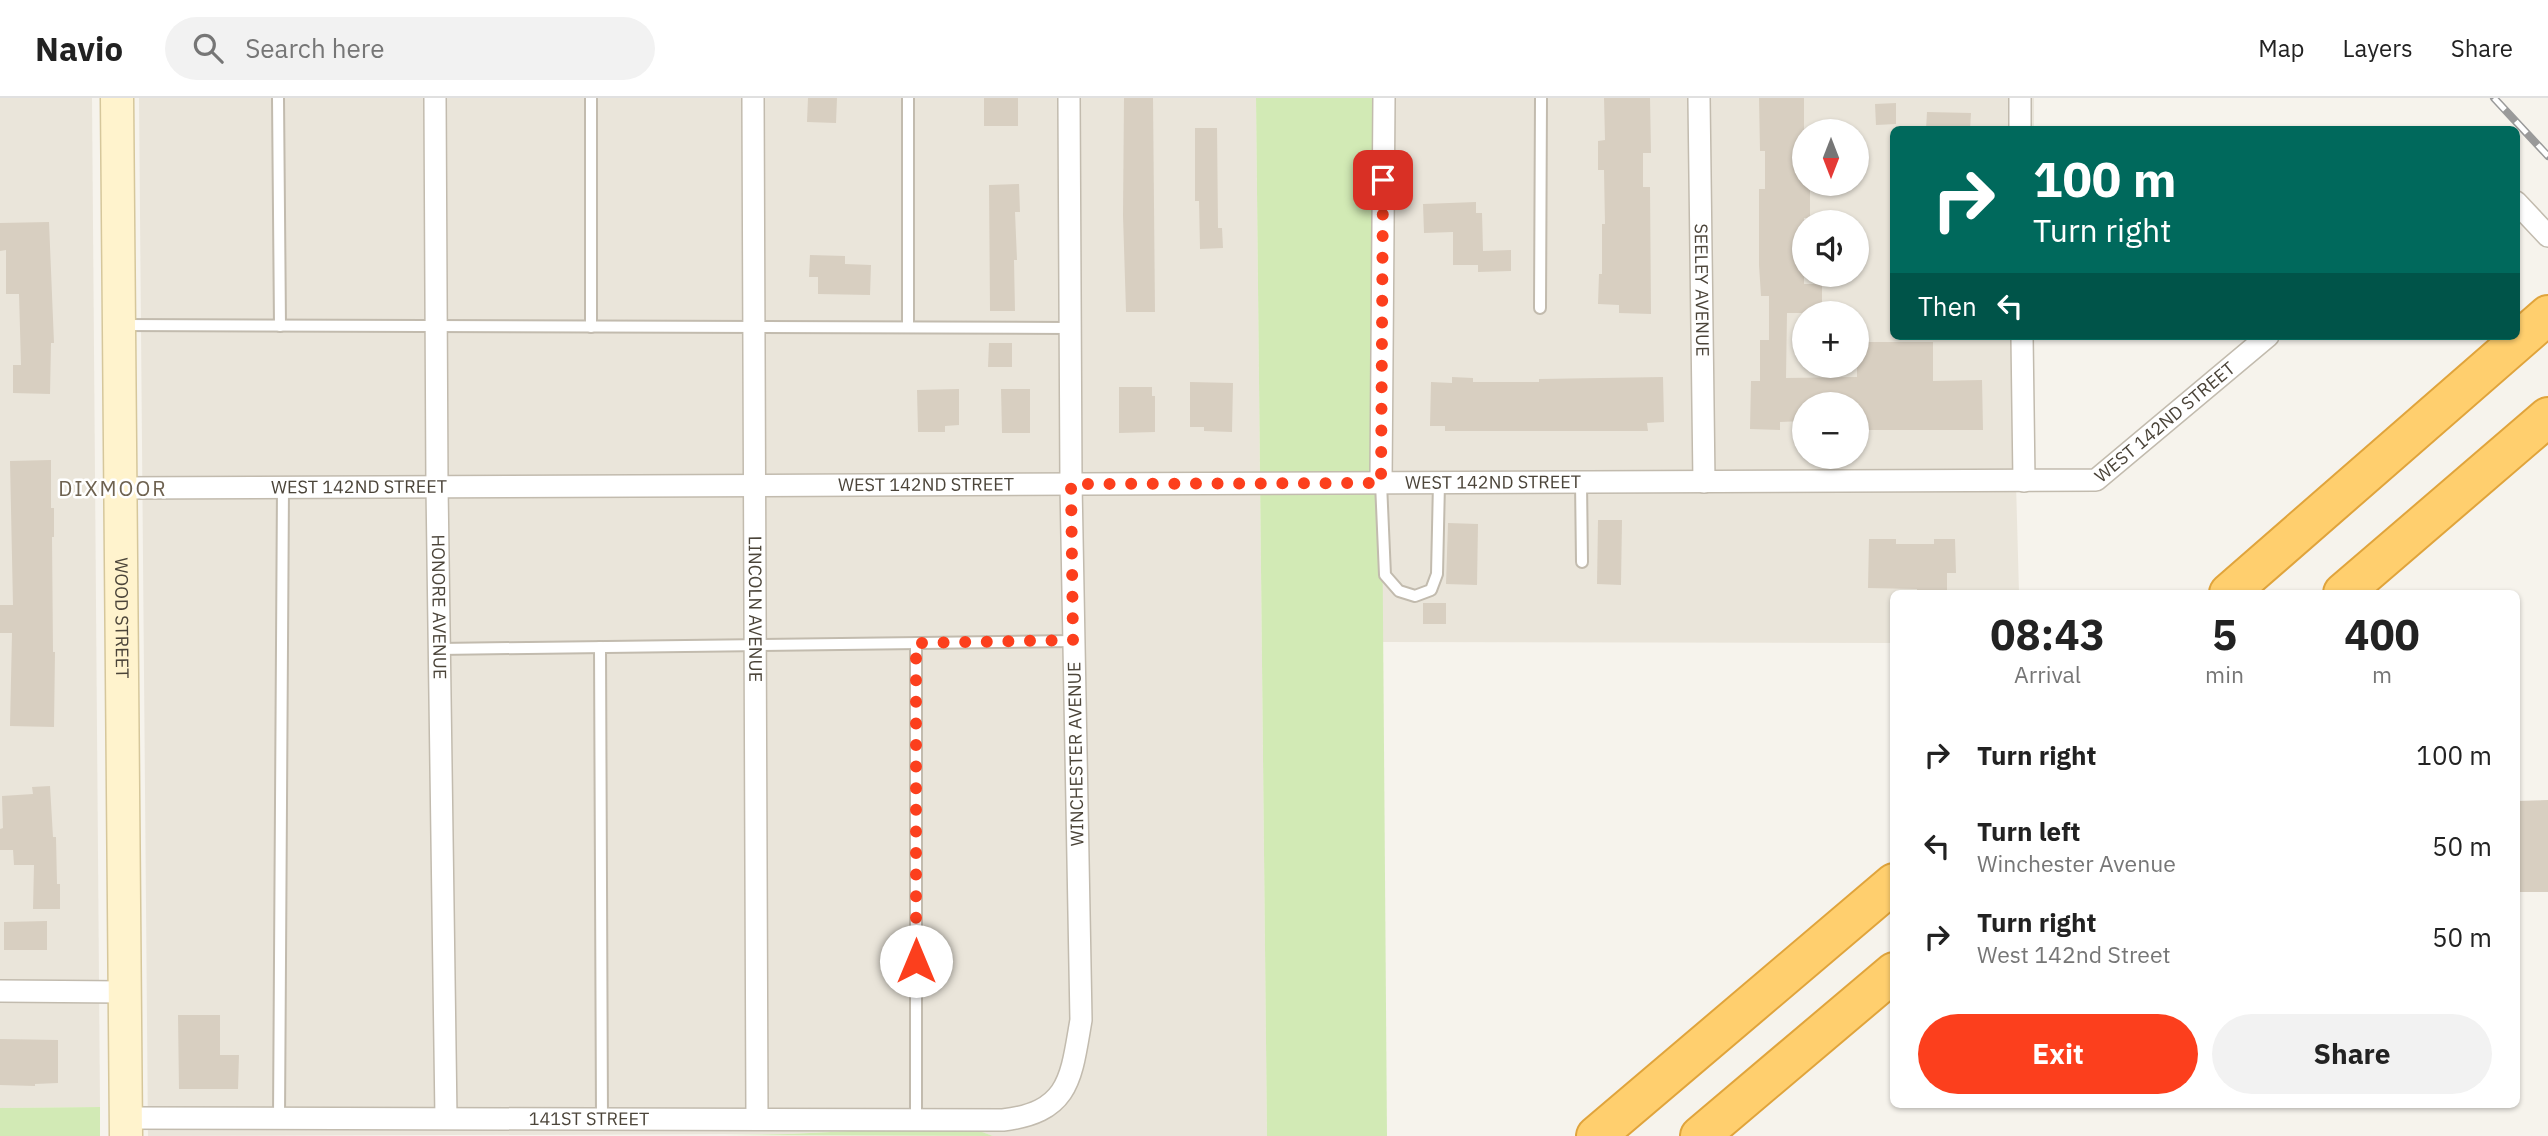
<!DOCTYPE html>
<html lang="en">
<head>
<meta charset="utf-8">
<style>
	:root { --surface:#fff; --page:#f2f2f2; --text:#222; --muted:#767676; --line:#e0e0e0; --accent:#fc3f1d }
	body { margin:0; font-family:"IBM Plex Sans",sans-serif; background:var(--page); color:var(--text); height:100vh; display:flex; flex-direction:column; font-size:26px; white-space:nowrap }
	* { box-sizing:border-box; margin:0 }
	p { font-size:23px; color:var(--muted) }
	.icon { flex:none; width:38px; height:38px; fill:none; stroke:currentColor; stroke-width:2; stroke-linecap:round; stroke-linejoin:round }
	.map { position:relative; flex:1; overflow:hidden }
	.sheet { position:absolute; left:1890px; top:492px; width:630px; height:518px; display:flex; flex-direction:column; background:var(--surface); border-radius:10px; box-shadow:0 2px 5px #0004 }
	.sheet>* { flex:none }
	.top-card { position:absolute; left:1890px; top:28px; width:630px; height:214px; border-radius:10px; box-shadow:0 2px 5px #0004; background:#00695c; color:#fff; overflow:hidden }
	.needle { width:46px; rotate:180deg }
	.buttons { position:absolute; left:1792px; top:21px; display:grid; gap:14px }
	.buttons a { display:grid; place-items:center; width:77px; height:77px; border-radius:50%; background:var(--surface); box-shadow:0 2px 5px #0004; font-size:35px }
	.pin { position:absolute; display:grid; place-items:center; width:60px; height:60px; color:#fff; margin:-30px; border-radius:14px; box-shadow:0 4px 10px #0006 }
	.me { position:absolute; width:77px; margin:-38px; rotate:0deg; stroke-linejoin:round; filter:drop-shadow(0 0 5px #0008) }
	.turn { display:flex; align-items:center; gap:24px; height:147px; padding:0 28px; font-size:32px }
	.turn .icon { width:91px; height:91px; stroke-width:2.5 }
	.turn b { display:block; font-size:49px; line-height:60px }
	.then { display:flex; align-items:center; height:66px; padding:0 28px; background:#0003; gap:14px; font-size:26px }
	.eta { display:flex; justify-content:space-evenly; align-items:center; height:119px; text-align:center }
	.eta b { font-size:42px; font-weight:700; line-height:49px }
	.cta { display:flex; gap:14px; margin-top:auto; padding:14px 28px }
	.cta a { flex:1; height:80px; border-radius:42px; background:var(--accent); color:#fff; font-size:28px; font-weight:700; line-height:80px; text-align:center }
	.cta a+a { background:var(--page); color:var(--text) }
	ul { padding:0; list-style:none }
	li { display:flex; align-items:center; gap:21px; height:91px; padding:0 28px }
	li div { flex:1 }
	li b { display:block; font-size:26px }
	li em { font-style:normal }
	header { display:flex; align-items:center; gap:42px; box-sizing:border-box; height:98px; padding:0 35px; background:var(--surface); border-bottom:2px solid var(--line) }
	header strong { font-size:33px }
	nav { display:flex; gap:38px; margin-inline-start:auto; font-size:24px }
	.search { width:490px; height:63px; background:var(--page); display:flex; align-items:center; gap:18px; box-sizing:border-box; padding:0 24px; border-radius:38px; color:var(--muted); font-size:26px }
	.map>svg:first-child { display:block }
	.residential { fill:#eae5da; fill-rule:evenodd }
	.green { fill:#d2eab5 }
	.building { fill:#d8cfc1 }
	.lines { fill:none; stroke-linecap:round; stroke-linejoin:round }
	.service-casing { stroke:#c2bbae; stroke-width:14 }
	.minor-casing { stroke:#c2bbae; stroke-width:24 }
	.secondary-casing { stroke:#d6c79b; stroke-width:35 }
	.motorway-casing { stroke:#e0a43c; stroke-width:42 }
	.service { stroke:#fff; stroke-width:10 }
	.minor { stroke:#fff; stroke-width:21 }
	.secondary { stroke:#fff3cd; stroke-width:32 }
	.motorway { stroke:#ffcf6e; stroke-width:38 }
	.rail-casing { stroke:#9a9a9a; stroke-width:8 }
	.rail { stroke:#fff; stroke-width:5; stroke-dasharray:16; stroke-linecap:butt }
	.route { stroke:#fc3f1d; stroke-width:12; stroke-dasharray:0 21.6 }
	.labels { text-anchor:middle; stroke-width:5; stroke-linejoin:round; paint-order:stroke }
	.street-label { font-size:18px; fill:#4b4439; stroke:#fff }
	.quarter-label { font-size:21px; letter-spacing:2px; fill:#6e6250; stroke:#fff }
</style>
</head>
<body>
<header>
<strong>Navio</strong>
<div class="search"><svg class="icon" aria-label="search" viewBox="0 0 24 24"><circle cx="10" cy="10" r="6"/><path d="M15 15l6 6"/></svg>Search here</div>
<nav><a>Map</a><a>Layers</a><a>Share</a></nav>
</header>
<div class="map">
<svg width="2548" height="1038" viewBox="0 0 2548 1038">
	<rect width="100%" height="100%" fill="#f6f3ec"/>
	<g class="residential">
		<path d="M 0,0 L 92,0 L 100,1009 L 0,1010 Z"/>
		<path d="M 139,0 L 1256,0 L 1267,1038 L 993,1038 L 981,1034 L 912,1030 L 789,1036 L 148,1038 Z"/>
		<path d="M 1377,0 L 2034,0 L 2034,31 L 1894,32 L 1894,238 L 2012,238 L 2019,495 L 1894,495 L 1893,545 L 1382,544 ZM 1804,33 L 1857,33 L 1857,86 L 1804,86 ZM 1804,124 L 1857,124 L 1857,177 L 1804,177 ZM 1804,215 L 1857,215 L 1857,268 L 1804,268 ZM 1804,306 L 1857,306 L 1857,359 L 1804,359 Z"/>
	</g>
	<g class="green">
		<path d="M 1256,0 L 1379,0 L 1387,1038 L 1267,1038 Z"/>
		<path d="M 100,1009 L 100,1038 L 0,1038 L 0,1010 Z"/>
		<path d="M 912,1030 L 982,1034 L 993,1038 L 724,1037 L 789,1036 Z"/>
	</g>
	<g class="building">
		<path d="M 808,0 L 837,0 L 836,25 L 807,24 Z"/>
		<rect x="984" y="0" width="34" height="28"/>
		<path d="M 1124,0 L 1153,0 L 1155,214 L 1126,214 L 1123,118 Z"/>
		<path d="M 1604,0 L 1650,0 L 1651,55 L 1643,55 L 1643,89 L 1650,89 L 1651,216 L 1619,215 L 1619,207 L 1598,206 L 1599,176 L 1602,176 L 1602,126 L 1605,126 L 1604,72 L 1598,72 L 1598,43 L 1605,42 Z"/>
		<path d="M 1759,0 L 1804,0 L 1804,86 L 1810,86 L 1810,120 L 1804,120 L 1804,186 L 1822,186 L 1822,215 L 1787,215 L 1786,280 L 1857,279 L 1857,244 L 1933,244 L 1933,283 L 1982,282 L 1983,332 L 1857,332 L 1857,306 L 1804,306 L 1804,323 L 1780,324 L 1780,332 L 1750,331 L 1751,283 L 1760,283 L 1760,242 L 1769,242 L 1769,198 L 1761,198 L 1759,167 L 1759,91 L 1765,91 L 1765,53 L 1760,53 Z"/>
		<path d="M 1896,5 L 1896,26 L 1876,27 L 1875,6 Z"/>
		<path d="M 1927,14 L 1971,15 L 1970,32 L 1926,32 Z"/>
		<path d="M 1195,30 L 1217,30 L 1218,130 L 1222,130 L 1223,150 L 1200,151 L 1199,103 L 1195,103 Z"/>
		<path d="M 1019,86 L 1020,114 L 1015,114 L 1017,162 L 1014,162 L 1015,213 L 990,213 L 989,87 Z"/>
		<path d="M 1476,104 L 1476,115 L 1482,115 L 1483,153 L 1511,152 L 1511,173 L 1478,174 L 1478,167 L 1453,167 L 1453,134 L 1424,135 L 1423,106 Z"/>
		<path d="M 49,124 L 54,245 L 51,245 L 50,296 L 13,295 L 13,267 L 21,267 L 19,196 L 6,196 L 6,152 L 0,153 L 0,125 Z"/>
		<path d="M 810,157 L 845,158 L 845,166 L 871,167 L 870,197 L 818,196 L 818,179 L 809,179 Z"/>
		<path d="M 989,245 L 1012,245 L 1012,269 L 988,269 Z"/>
		<path d="M 1452,279 L 1473,280 L 1473,284 L 1539,284 L 1539,281 L 1663,279 L 1664,324 L 1647,325 L 1648,333 L 1445,333 L 1445,328 L 1430,328 L 1431,284 L 1452,285 Z"/>
		<path d="M 1190,284 L 1233,285 L 1232,334 L 1204,333 L 1204,329 L 1190,329 Z"/>
		<path d="M 1119,289 L 1152,289 L 1152,298 L 1155,298 L 1155,334 L 1119,335 Z"/>
		<path d="M 959,291 L 959,327 L 945,328 L 945,334 L 918,334 L 917,292 Z"/>
		<path d="M 1001,291 L 1030,291 L 1030,335 L 1002,335 Z"/>
		<path d="M 51,362 L 51,410 L 54,410 L 54,439 L 52,439 L 53,554 L 55,554 L 54,629 L 10,628 L 12,535 L 0,535 L 0,507 L 13,507 L 10,363 Z"/>
		<path d="M 1598,422 L 1622,422 L 1621,487 L 1597,486 Z"/>
		<path d="M 1448,425 L 1478,426 L 1477,487 L 1446,486 Z"/>
		<path d="M 1869,441 L 1896,441 L 1896,446 L 1934,446 L 1934,441 L 1955,441 L 1956,475 L 1947,475 L 1947,494 L 1917,494 L 1917,491 L 1868,490 Z"/>
		<rect x="1423" y="505" width="23" height="21"/>
		<path d="M 50,688 L 53,739 L 56,739 L 57,786 L 60,786 L 60,811 L 33,811 L 34,767 L 14,767 L 13,752 L 0,752 L 0,731 L 3,730 L 2,698 L 33,696 L 32,689 Z"/>
		<path d="M 2548,702 L 2548,794 L 2516,794 L 2516,703 Z"/>
		<path d="M 47,823 L 47,852 L 4,852 L 4,824 Z"/>
		<path d="M 178,917 L 220,917 L 220,957 L 239,957 L 238,991 L 179,991 Z"/>
		<path d="M 0,941 L 58,942 L 58,985 L 35,986 L 35,988 L 0,987 Z"/>
	</g>
	<g class="lines">
		<g class="service-casing">
			<g id="service">
				<path d="M 278,0 L 280,228"/>
				<path d="M 908,0 L 908,229"/>
				<path d="M 1540,210 L 1541,0"/>
				<path d="M 121,227 L 1070,230"/>
				<path d="M 591,229 L 591,0"/>
				<path d="M 1581,384 L 1582,464"/>
				<path d="M 1381,385 L 1385,477 L 1399,493 L 1415,498 L 1431,492 L 1437,476 L 1439,385"/>
				<path d="M 916,545 L 916,1022"/>
				<path d="M 600,549 L 602,1021"/>
				<path d="M 439,551 L 1074,543"/>
				<path d="M 279,1020 L 283,389"/>
			</g>
		</g>
		<g class="minor-casing">
			<g id="minor">
				<path id="s1" d="M 435,0 L 437,388 L 446,1020"/>
				<path id="s2" d="M 753,0 L 757,1021"/>
				<path id="s3" d="M 1699,0 L 1704,384"/>
				<path d="M 2020,0 L 2020,32"/>
				<path d="M 2516,104 L 2548,138"/>
				<path d="M 2022,238 L 2024,383"/>
				<path d="M 1381,385 L 1384,0"/>
				<path id="s4" d="M 119,390 L 2096,382 L 2268,238"/>
				<path d="M 0,893 L 123,894"/>
				<path id="s5" d="M 125,1020 L 1003,1022 C 1070,1014 1071,980 1081,922 L 1071,386 L 1069,0"/>
			</g>
		</g>
		<g class="secondary-casing">
			<g id="secondary">
				<path id="s6" d="M 117,0 L 126,1038"/>
			</g>
		</g>
		<g class="motorway-casing">
			<g id="motorway">
				<path d="M 2229,495 L 2548,217"/>
				<path d="M 2343,495 L 2548,319"/>
				<path d="M 1596,1038 L 1894,785"/>
				<path d="M 1700,1038 L 1894,874"/>
			</g>
		</g>
		<use href="#service" class="service"/>
		<use href="#minor" class="minor"/>
		<use href="#secondary" class="secondary"/>
		<use href="#motorway" class="motorway"/>
		<g class="rail-casing">
			<path id="rail" d="M 2494,0 L 2548,58"/>
		</g>
		<use href="#rail" class="rail"/>
	</g>
	<g class="lines">
		<path class="route" d="M 916,863 L 916,545 L 1073,542 L 1071,386 L 1381,385 L 1383,82"/>
	</g>
	<g class="labels">
		<g class="street-label">
			<text dy="6" stroke="none"><textPath href="#s3" startOffset="192">SEELEY AVENUE</textPath></text>
			<text dy="6" stroke="none"><textPath href="#s4" startOffset="2067">WEST 142ND STREET</textPath></text>
			<text dy="6" stroke="none"><textPath href="#s4" startOffset="1374">WEST 142ND STREET</textPath></text>
			<text dy="6" stroke="none"><textPath href="#s4" startOffset="807">WEST 142ND STREET</textPath></text>
			<text dy="6" stroke="none"><textPath href="#s4" startOffset="240">WEST 142ND STREET</textPath></text>
			<text dy="6" stroke="none"><textPath href="#s1" startOffset="509">HONORE AVENUE</textPath></text>
			<text dy="6" stroke="none"><textPath href="#s2" startOffset="511">LINCOLN AVENUE</textPath></text>
			<text dy="6" stroke="none"><textPath href="#s6" startOffset="520">WOOD STREET</textPath></text>
			<text transform="translate(1076 656) rotate(-91)" y="6">WINCHESTER AVENUE</text>
			<text dy="6" stroke="none"><textPath href="#s5" startOffset="464">141ST STREET</textPath></text>
		</g>
		<g class="quarter-label">
			<text x="113" y="398">DIXMOOR</text>
		</g>
	</g>
</svg>
<div class="buttons">
<a><svg class="needle" viewBox="-14 -14 28 28"><path d="M0-13l5 13h-10z" fill="#e53935"/><path d="M0 13l5-13h-10z" fill="#767676"/></svg></a>
<a><svg class="icon" aria-label="sound" viewBox="0 0 24 24"><path d="M4 9h4l5-4v14l-5-4H4zM17 9q2 3 0 6"/></svg></a>
<a>+</a>
<a>−</a>
</div>
<div class="pin" style="left:1383px;top:82px;background:#d93025"><svg class="icon" aria-label="arrive" viewBox="0 0 24 24"><path d="M6 21V4h12l-3 4 3 4H6"/></svg></div>
<svg class="me" style="left:916px;top:863px" viewBox="-20 -20 40 40"><circle r="19" fill="#fff"/><path d="M0-13L10 11 0 6-10 11z" fill="#fc3f1d"/></svg>
<div class="top-card">
<div class="turn"><svg class="icon" aria-label="right" viewBox="0 0 24 24"><path d="M7 20v-9h11M14 6l5 5-5 5"/></svg><div><b>100 m</b>Turn right</div></div>
<div class="then">Then<svg class="icon" aria-label="left" viewBox="0 0 24 24"><path d="M17 20v-9H6M10 6l-5 5 5 5"/></svg></div>
</div>
<section class="sheet">
<div class="eta">
<div><b>08:43</b><p>Arrival</p></div>
<div><b>5</b><p>min</p></div>
<div><b>400</b><p>m</p></div>
</div>
<ul>
<li><svg class="icon" aria-label="right" viewBox="0 0 24 24"><path d="M7 20v-9h11M14 6l5 5-5 5"/></svg><div><b>Turn right</b></div><em>100 m</em></li>
<li><svg class="icon" aria-label="left" viewBox="0 0 24 24"><path d="M17 20v-9H6M10 6l-5 5 5 5"/></svg><div><b>Turn left</b><p>Winchester Avenue</p></div><em>50 m</em></li>
<li><svg class="icon" aria-label="right" viewBox="0 0 24 24"><path d="M7 20v-9h11M14 6l5 5-5 5"/></svg><div><b>Turn right</b><p>West 142nd Street</p></div><em>50 m</em></li>
</ul>
<div class="cta"><a>Exit</a><a>Share</a></div>
</section>
</div>
</body>
</html>
